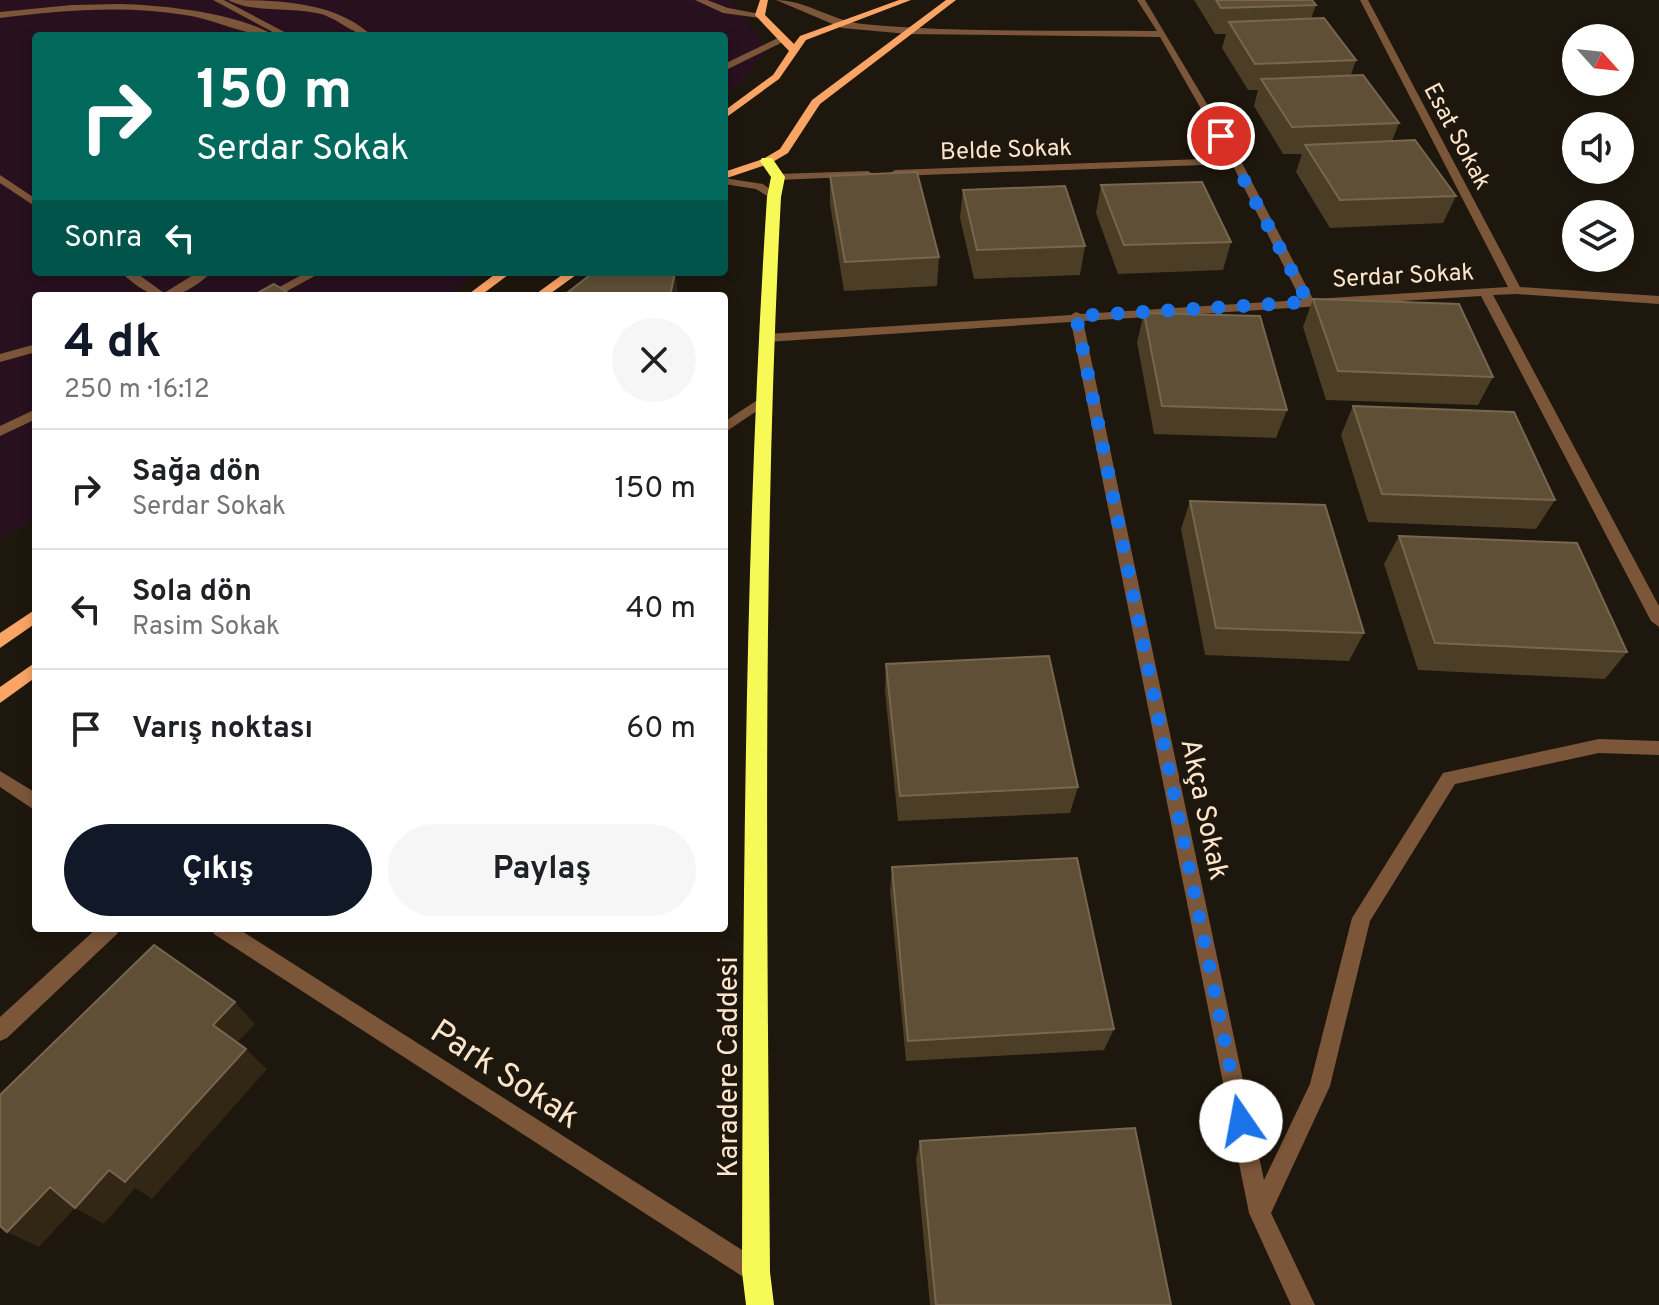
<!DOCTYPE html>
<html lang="tr">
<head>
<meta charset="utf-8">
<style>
	:root { --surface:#fff; --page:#f6f6f6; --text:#202124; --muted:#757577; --line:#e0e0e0; --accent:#111827 }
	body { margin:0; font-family:Overpass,sans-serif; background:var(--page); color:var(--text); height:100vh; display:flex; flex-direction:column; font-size:30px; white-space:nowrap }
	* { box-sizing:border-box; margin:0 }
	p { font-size:26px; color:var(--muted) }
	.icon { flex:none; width:44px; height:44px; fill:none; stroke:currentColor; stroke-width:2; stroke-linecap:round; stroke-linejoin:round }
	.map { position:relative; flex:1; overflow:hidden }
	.details { position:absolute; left:32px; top:292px; width:696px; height:640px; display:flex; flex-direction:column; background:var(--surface); border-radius:8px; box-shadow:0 4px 12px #0003 }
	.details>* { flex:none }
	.banner { position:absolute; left:32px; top:32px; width:696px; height:244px; border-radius:8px; box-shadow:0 4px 12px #0003; background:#00695c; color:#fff; overflow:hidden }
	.needle { width:52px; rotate:117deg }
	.tools { position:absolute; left:1562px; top:24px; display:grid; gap:16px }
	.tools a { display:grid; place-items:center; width:72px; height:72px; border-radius:50%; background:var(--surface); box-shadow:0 4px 12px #0003; font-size:40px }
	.pin { position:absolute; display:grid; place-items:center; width:68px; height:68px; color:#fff; margin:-34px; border:4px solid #fff; border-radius:50%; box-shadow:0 2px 8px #0007 }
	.me { position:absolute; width:88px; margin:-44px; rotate:348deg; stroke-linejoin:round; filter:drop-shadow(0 0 6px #0008) }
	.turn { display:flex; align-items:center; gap:28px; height:168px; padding:0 32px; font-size:36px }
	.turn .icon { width:104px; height:104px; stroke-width:2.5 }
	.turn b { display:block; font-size:56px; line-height:68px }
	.then { display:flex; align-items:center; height:76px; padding:0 32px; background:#0003; gap:16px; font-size:30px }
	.round { display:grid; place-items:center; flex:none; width:84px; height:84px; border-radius:42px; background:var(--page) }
	.head { display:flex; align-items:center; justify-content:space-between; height:136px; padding:0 32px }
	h1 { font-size:48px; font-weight:700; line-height:60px; color:var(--accent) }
	.action { display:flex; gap:16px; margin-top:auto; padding:16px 32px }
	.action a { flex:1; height:92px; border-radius:48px; background:var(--accent); color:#fff; font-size:32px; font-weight:700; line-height:92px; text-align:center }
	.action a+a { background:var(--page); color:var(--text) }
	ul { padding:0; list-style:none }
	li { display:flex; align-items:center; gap:24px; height:120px; padding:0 32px; border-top:2px solid var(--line) }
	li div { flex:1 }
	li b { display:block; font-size:30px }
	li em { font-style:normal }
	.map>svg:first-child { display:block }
	.green { fill:#28101f }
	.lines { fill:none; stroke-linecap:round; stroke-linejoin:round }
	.pedestrian { fill:#7c5639; fill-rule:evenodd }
	.minor { fill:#7c5639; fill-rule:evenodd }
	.secondary { fill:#faa466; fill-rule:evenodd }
	.primary { fill:#f7fa56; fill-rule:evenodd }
	.wall { fill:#4c3d26 }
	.shaded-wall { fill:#322614 }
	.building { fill:#5f4f37; stroke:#78664f; stroke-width:2 }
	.route { stroke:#1a73e8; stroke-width:14; stroke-dasharray:0 25.2 }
	.labels { text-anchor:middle; stroke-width:8; stroke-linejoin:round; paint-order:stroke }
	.far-street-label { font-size:24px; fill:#fde5cc; stroke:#1e170d }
	.street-label { font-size:28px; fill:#fde5cc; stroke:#1e170d }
	.near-street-label { font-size:34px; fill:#fde5cc; stroke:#1e170d }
</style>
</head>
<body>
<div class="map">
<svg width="1659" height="1305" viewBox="0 0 1659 1305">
	<rect width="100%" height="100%" fill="#1e170d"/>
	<path class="green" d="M 0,0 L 732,0 L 767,50 L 739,86 L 724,97 L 724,36 L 36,36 L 36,272 L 480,272 L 447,296 L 36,296 L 36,518 L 0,538 Z"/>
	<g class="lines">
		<g class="pedestrian">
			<path d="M 213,0 L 224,0 L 292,36 L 280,36 Z"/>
			<path d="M 228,0 C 275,0 336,1 372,36 C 354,36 339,19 321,14 C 293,7 251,13 228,0 Z"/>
			<path d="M 695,0 L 707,0 L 728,8 L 765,15 L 760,18 L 723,13 Z"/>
			<path d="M 120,4 C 164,5 238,13 275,36 C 244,36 215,19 185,15 C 123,5 62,10 0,18 L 0,12 L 72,5 Z"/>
			<path d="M 780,37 L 785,40 L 783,42 L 724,71 L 724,64 Z"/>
			<path d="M 0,175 L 36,199 L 36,207 L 0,183 Z"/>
			<path d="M 121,272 L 135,272 L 164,293 L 198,272 L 212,272 C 178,303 154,305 121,272 Z"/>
			<path d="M 307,272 L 322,272 L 278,296 L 263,296 Z"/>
			<path d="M 36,344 L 36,352 L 0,362 L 0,354 Z"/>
			<path d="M 36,409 L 36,419 L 0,436 L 0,426 Z"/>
		</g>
		<g class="minor">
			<path d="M 776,0 C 806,0 832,21 863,24 C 960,33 1059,30 1157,31 L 1137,0 L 1145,0 L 1241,161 L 1313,299 L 1508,287 L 1360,0 L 1368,0 L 1520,287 L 1659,296 L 1659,304 L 1516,294 L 1493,295 L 1659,606 L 1659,627 L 1651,621 L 1481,296 L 1083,321 L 1264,1180 L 1310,1084 L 1352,918 L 1443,773 L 1599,739 L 1659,741 L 1659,755 L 1599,753 L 1455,784 L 1370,921 L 1330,1086 L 1271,1213 L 1315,1305 L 1291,1305 L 1249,1213 L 1071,322 L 767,342 L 761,338 L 767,334 L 1071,315 L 1076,312 L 1081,314 L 1301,300 L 1232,164 L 895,176 L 890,173 L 895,170 L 1229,158 L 1160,37 L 908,34 L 842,28 Z"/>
			<path d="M 868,171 L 873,174 L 872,176 L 778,180 L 773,177 L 778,174 Z"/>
			<path d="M 724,178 L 763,184 L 780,197 L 774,200 L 756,189 L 724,184 Z"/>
			<path d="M 762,397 L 767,398 L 767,404 L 724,433 L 724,422 Z"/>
			<path d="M 0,771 L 36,793 L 36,811 L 0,787 Z"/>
			<path d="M 97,928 L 119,928 L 117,934 L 7,1038 L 0,1041 L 0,1017 Z"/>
			<path d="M 212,928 L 237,928 L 764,1264 L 767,1272 L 764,1280 L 756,1283 L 748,1280 L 214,934 Z"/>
		</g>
		<g class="secondary">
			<path d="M 760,0 L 768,0 L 765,15 L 794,44 L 800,36 L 899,0 L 911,0 L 806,40 L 779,79 L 724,119 L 724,111 L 773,75 L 789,51 L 755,15 Z"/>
			<path d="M 946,0 L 956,0 L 820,104 L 788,153 L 771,163 L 724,179 L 724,172 L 763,159 L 780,149 L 812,100 Z"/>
			<path d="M 498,272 L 512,272 L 480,296 L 466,296 Z"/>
			<path d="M 566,272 L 580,272 L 547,296 L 533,296 Z"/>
			<path d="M 36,609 L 36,623 L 0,648 L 0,633 Z"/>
			<path d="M 36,662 L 36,677 L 0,703 L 0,687 Z"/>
		</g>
		<path class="primary" d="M 762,158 L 772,158 L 785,177 L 781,197 C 762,555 767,914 770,1272 L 774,1305 L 746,1305 L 742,1272 C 743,913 744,555 767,197 L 771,177 L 760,161 Z"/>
	</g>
	<g class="wall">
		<path d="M 1194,0 L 1312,0 L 1316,5 L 1311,19 L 1356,60 L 1351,75 L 1399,123 L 1392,141 L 1456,196 L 1443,223 L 1330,228 L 1296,172 L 1302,154 L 1283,154 L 1254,106 L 1258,90 L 1248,90 L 1222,48 L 1226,34 L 1215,34 Z"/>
		<path d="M 830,176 L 939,257 L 937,286 L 844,291 L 830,204 Z"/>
		<path d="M 1101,185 L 1231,242 L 1223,270 L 1118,274 L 1096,213 Z"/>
		<path d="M 963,190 L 1085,246 L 1080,275 L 974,279 L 960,218 Z"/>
		<path d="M 1313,299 L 1493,377 L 1478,405 L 1326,400 L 1303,327 Z"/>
		<path d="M 1144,313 L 1287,410 L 1276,438 L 1154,434 L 1137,342 Z"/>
		<path d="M 1353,406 L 1555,500 L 1536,529 L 1368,522 L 1341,435 Z"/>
		<path d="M 1190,501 L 1364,633 L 1349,661 L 1205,655 L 1181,529 Z"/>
		<path d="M 1399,536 L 1627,652 L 1605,679 L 1418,670 L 1384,564 Z"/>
		<path d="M 886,664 L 1078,787 L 1070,813 L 898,821 L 885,691 Z"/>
		<path d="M 892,867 L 1114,1029 L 1104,1050 L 906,1061 L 890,891 Z"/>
		<path d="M 920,1141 L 1171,1305 L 930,1305 L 916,1159 Z"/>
	</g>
	<g class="shaded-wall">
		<path d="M 675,272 L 678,296 L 670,296 Z"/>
		<path d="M 235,1002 L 255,1024 L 234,1046 L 213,1025 Z"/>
		<path d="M 246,1049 L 267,1069 L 152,1199 L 135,1188 L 104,1224 L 75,1208 L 77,1206 L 39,1247 L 7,1232 L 50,1187 L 109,1170 Z"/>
	</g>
	<g class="building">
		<path d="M 1216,0 L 1312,0 L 1316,5 L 1221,8 Z"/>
		<path d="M 1324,18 L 1356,60 L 1255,64 L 1229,22 Z"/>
		<path d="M 1363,75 L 1399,123 L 1292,127 L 1261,79 Z"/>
		<path d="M 1415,140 L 1456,196 L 1340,200 L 1305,145 Z"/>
		<path d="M 917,172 L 939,257 L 845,262 L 830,176 Z"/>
		<path d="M 1202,182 L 1231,242 L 1124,245 L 1101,185 Z"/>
		<path d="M 1065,186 L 1085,246 L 977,250 L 963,190 Z"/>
		<path d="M 594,272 L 675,272 L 670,296 L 563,296 Z"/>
		<path d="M 274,284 L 293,296 L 252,296 Z"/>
		<path d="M 1313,299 L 1459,304 L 1493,377 L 1338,371 Z"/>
		<path d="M 1144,313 L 1260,316 L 1287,410 L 1162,406 Z"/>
		<path d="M 1353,406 L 1514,412 L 1555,500 L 1382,494 Z"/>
		<path d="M 1190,501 L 1325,505 L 1364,633 L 1216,628 Z"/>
		<path d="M 1399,536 L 1577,543 L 1627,652 L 1435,643 Z"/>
		<path d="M 1049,656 L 1078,787 L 900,796 L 886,664 Z"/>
		<path d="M 1077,858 L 1114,1029 L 908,1041 L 892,867 Z"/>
		<path d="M 154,945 L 235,1002 L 213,1025 L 246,1049 L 125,1182 L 109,1170 L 75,1208 L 50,1187 L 7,1232 L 0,1226 L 0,1095 Z"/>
		<path d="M 1135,1128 L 1171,1305 L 936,1305 L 920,1141 Z"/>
	</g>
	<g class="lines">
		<path class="route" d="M 1221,136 L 1308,302 L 1076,316 L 1241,1121"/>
	</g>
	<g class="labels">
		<g class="far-street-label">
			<text transform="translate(1458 136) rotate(62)" y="8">Esat Sokak</text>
			<text transform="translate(1006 149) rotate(-2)" y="8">Belde Sokak</text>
			<text transform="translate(1403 275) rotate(-3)" y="8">Serdar Sokak</text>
		</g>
		<g class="street-label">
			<text transform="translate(1206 809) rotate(78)" y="10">Akça Sokak</text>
			<text transform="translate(727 1067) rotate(-90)" y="10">Karadere Caddesi</text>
		</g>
		<g class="near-street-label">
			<text transform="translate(506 1073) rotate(33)" y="12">Park Sokak</text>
		</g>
	</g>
</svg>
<div class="tools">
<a><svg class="needle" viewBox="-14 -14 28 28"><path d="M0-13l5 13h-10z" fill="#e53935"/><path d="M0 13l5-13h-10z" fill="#757577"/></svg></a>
<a><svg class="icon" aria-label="sound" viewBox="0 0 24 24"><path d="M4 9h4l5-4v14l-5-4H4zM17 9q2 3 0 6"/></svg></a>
<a><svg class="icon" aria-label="layers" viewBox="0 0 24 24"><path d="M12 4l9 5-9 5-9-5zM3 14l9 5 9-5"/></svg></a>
</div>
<div class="pin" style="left:1221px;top:136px;background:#d93025"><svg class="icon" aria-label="arrive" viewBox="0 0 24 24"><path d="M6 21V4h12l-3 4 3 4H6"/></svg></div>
<svg class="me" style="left:1241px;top:1121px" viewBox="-20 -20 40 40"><circle r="19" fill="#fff"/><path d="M0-13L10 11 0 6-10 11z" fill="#1a73e8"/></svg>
<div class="banner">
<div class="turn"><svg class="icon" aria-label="right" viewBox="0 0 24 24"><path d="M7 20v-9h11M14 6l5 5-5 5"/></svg><div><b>150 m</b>Serdar Sokak</div></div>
<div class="then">Sonra<svg class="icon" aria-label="left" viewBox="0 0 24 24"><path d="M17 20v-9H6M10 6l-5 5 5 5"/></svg></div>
</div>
<section class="details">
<div class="head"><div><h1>4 dk</h1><p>250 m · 16:12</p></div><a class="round"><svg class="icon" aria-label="close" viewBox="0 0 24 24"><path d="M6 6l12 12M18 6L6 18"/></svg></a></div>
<ul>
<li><svg class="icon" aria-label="right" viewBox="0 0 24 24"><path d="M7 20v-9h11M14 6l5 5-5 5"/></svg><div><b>Sağa dön</b><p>Serdar Sokak</p></div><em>150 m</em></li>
<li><svg class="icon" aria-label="left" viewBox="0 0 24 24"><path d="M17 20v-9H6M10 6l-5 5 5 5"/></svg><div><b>Sola dön</b><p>Rasim Sokak</p></div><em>40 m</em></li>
<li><svg class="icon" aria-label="arrive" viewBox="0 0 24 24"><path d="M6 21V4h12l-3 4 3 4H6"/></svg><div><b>Varış noktası</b></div><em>60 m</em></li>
</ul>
<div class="action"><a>Çıkış</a><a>Paylaş</a></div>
</section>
</div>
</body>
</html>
